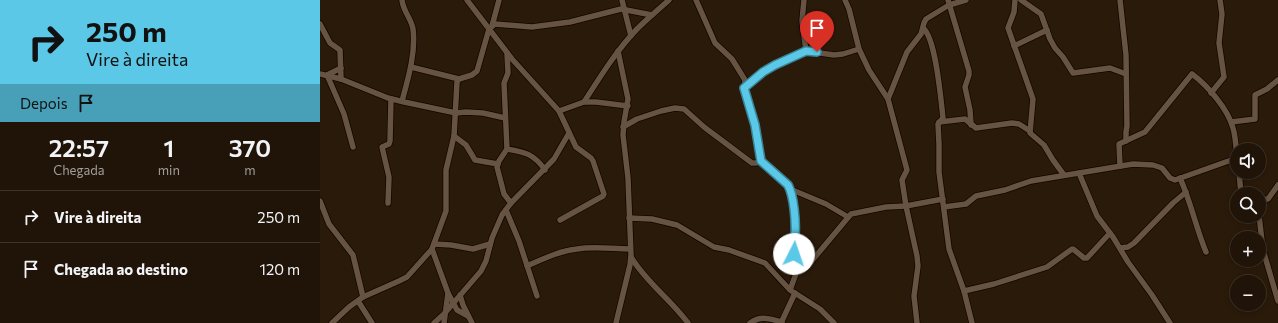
<!DOCTYPE html>
<html lang="pt">
<head>
<meta charset="utf-8">
<style>
	:root { --surface:#201408; --page:#281d12; --text:#f1f3f6; --muted:#a29e9c; --line:#3d3329 }
	body { margin:0; font-family:Commissioner,sans-serif; background:var(--page); color:var(--text); height:100vh; display:flex; flex-direction:column; font-size:15px; white-space:nowrap }
	* { box-sizing:border-box; margin:0 }
	p { font-size:13px; color:var(--muted) }
	.icon { flex:none; width:22px; height:22px; fill:none; stroke:currentColor; stroke-width:2; stroke-linecap:round; stroke-linejoin:round }
	.map { position:relative; flex:1; overflow:hidden }
	.sheet { display:flex; flex-direction:column; background:var(--surface); width:320px }
	.sheet>* { flex:none }
	.top-card { background:#5ac8e6; color:#111; overflow:hidden }
	.controls { position:absolute; left:910px; top:143px; display:grid; gap:8px }
	.controls a { display:grid; place-items:center; width:36px; height:36px; border-radius:50%; background:var(--surface); box-shadow:0 2px 6px #0003,0 0 0 1px var(--line); font-size:20px }
	.pin { position:absolute; display:grid; place-items:center; width:34px; height:34px; color:#fff; margin:-41px -17px; border-radius:50% 50% 50% 0; rotate:-45deg; box-shadow:0 0 4px #0007 }
	.pin .icon { rotate:45deg }
	.me { position:absolute; width:44px; margin:-22px; rotate:4deg; stroke-linejoin:round; filter:drop-shadow(0 0 3px #0008) }
	.turn { display:flex; align-items:center; gap:14px; height:84px; padding:0 20px; font-size:18px }
	.turn .icon { width:52px; height:52px; stroke-width:2.5 }
	.turn b { display:block; font-size:28px; line-height:34px }
	.then { display:flex; align-items:center; height:38px; padding:0 20px; background:#0003; gap:8px; font-size:15px }
	.eta { display:flex; justify-content:space-evenly; align-items:center; height:68px; text-align:center }
	.eta b { font-size:24px; font-weight:600; line-height:28px }
	ul { padding:0; list-style:none }
	li { display:flex; align-items:center; gap:12px; height:52px; padding:0 20px; border-top:1px solid var(--line) }
	li div { flex:1 }
	li b { display:block; font-size:15px }
	li em { font-style:normal }
	main { display:flex; flex:1; min-height:0 }
	.map>svg:first-child { display:block }
	.lines { fill:none; stroke-linecap:round; stroke-linejoin:round }
	.street-casing { stroke:#120500; stroke-width:7 }
	.street { stroke:#665341; stroke-width:5.5 }
	.route-casing { stroke:#3a8296; stroke-width:10 }
	.route { stroke:#5ac8e6; stroke-width:7 }
</style>
</head>
<body>
<main>
<section class="sheet">
<div class="top-card">
<div class="turn"><svg class="icon" aria-label="right" viewBox="0 0 24 24"><path d="M7 20v-9h11M14 6l5 5-5 5"/></svg><div><b>250 m</b>Vire à direita</div></div>
<div class="then">Depois<svg class="icon" aria-label="arrive" viewBox="0 0 24 24"><path d="M6 21V4h12l-3 4 3 4H6"/></svg></div>
</div>
<div class="eta">
<div><b>22:57</b><p>Chegada</p></div>
<div><b>1</b><p>min</p></div>
<div><b>370</b><p>m</p></div>
</div>
<ul>
<li><svg class="icon" aria-label="right" viewBox="0 0 24 24"><path d="M7 20v-9h11M14 6l5 5-5 5"/></svg><div><b>Vire à direita</b></div><em>250 m</em></li>
<li><svg class="icon" aria-label="arrive" viewBox="0 0 24 24"><path d="M6 21V4h12l-3 4 3 4H6"/></svg><div><b>Chegada ao destino</b></div><em>120 m</em></li>
</ul>
</section>
<div class="map">
<svg width="958" height="323" viewBox="0 0 958 323">
	<rect width="100%" height="100%" fill="#2a1a0a"/>
	<g class="lines">
		<g class="street-casing">
			<g id="street">
				<path d="M 147,0 L 192,59 L 239,111 L 256,147 L 271,158 L 273,161 L 284,194 L 283,196 L 240,220"/>
				<path d="M 302,0 L 311,36"/>
				<path d="M 376,0 L 395,43 L 412,59 L 425,80 L 424,92 L 435,125 L 441,161 L 459,176 L 468,185 L 470,189 L 473,198 L 475,230 L 474,248 L 477,271 L 470,290"/>
				<path d="M 484,0 L 482,21 L 486,51"/>
				<path d="M 525,0 L 529,9 L 539,49 L 549,70 L 568,99 L 587,170 L 582,180 L 586,206 L 597,256 L 598,266 L 594,296 L 597,323"/>
				<path d="M 628,0 L 649,71 L 649,75 L 645,87 L 650,110 L 651,125"/>
				<path d="M 695,0 L 694,12 L 688,28 L 713,99 L 710,133 L 724,145 L 733,160 L 744,175"/>
				<path d="M 701,0 L 721,14 L 730,39 L 735,48 L 743,57 L 753,73 L 790,68 L 806,74"/>
				<path d="M 800,0 L 806,55 L 807,126 L 806,132 L 806,141"/>
				<path d="M 0,24 L 10,43 L 20,50 L 21,79"/>
				<path d="M 172,26 L 179,0"/>
				<path d="M 603,28 C 616,38 621,101 623,118 L 618,124 L 619,144 L 619,172 L 629,249 L 644,291 L 652,323"/>
				<path d="M 694,46 L 727,30"/>
				<path d="M 187,53 L 188,73 L 184,83 L 187,149 L 179,161 L 177,167 L 184,194 L 191,203"/>
				<path d="M 91,67 L 139,79"/>
				<path d="M 21,68 L 7,75 L 24,114 L 33,147"/>
				<path d="M 0,74 L 21,79 L 68,98 L 84,102 L 136,113 L 146,112 L 163,113 L 185,118"/>
				<path d="M 424,88 L 446,70 L 486,51 L 514,55 L 523,54 L 539,49"/>
				<path d="M 891,93 L 904,77 L 899,43 L 902,14 L 900,0"/>
				<path d="M 568,99 L 587,52 L 601,34 L 604,23 L 606,19 L 629,5 L 646,0"/>
				<path d="M 82,101 C 88,79 96,52 93,29 C 91,18 83,11 82,0"/>
				<path d="M 264,102 L 276,102 L 308,106"/>
				<path d="M 239,111 L 264,102 C 280,77 296,51 317,29 C 327,19 338,10 349,0"/>
				<path d="M 619,122 L 645,119 L 656,128 L 692,123 L 699,124 L 710,131"/>
				<path d="M 911,122 L 935,119 L 935,95 L 947,89 L 958,80"/>
				<path d="M 303,127 L 317,119 L 341,111 L 355,108 L 364,109 L 384,127 L 432,163 L 436,163 L 441,161"/>
				<path d="M 134,136 L 146,145 L 155,160 L 178,164"/>
				<path d="M 187,149 C 205,152 214,154 225,170"/>
				<path d="M 800,166 L 799,144 L 825,132 L 872,74 C 887,85 908,109 913,128 C 916,138 916,149 917,159"/>
				<path d="M 919,172 L 921,194"/>
				<path d="M 759,173 L 777,216 L 793,237 L 808,262 L 832,295 L 850,323"/>
				<path d="M 860,178 C 871,202 876,228 886,252"/>
				<path d="M 470,189 L 506,204 L 528,217"/>
				<path d="M 939,200 L 948,199 L 958,185"/>
				<path d="M 0,201 L 9,224 L 33,255 L 43,297"/>
				<path d="M 68,203 L 69,177 L 62,147 L 69,144 L 70,141 L 71,99"/>
				<path d="M 624,207 L 646,204 L 656,196 L 685,190 L 711,181 L 813,164 L 833,165 L 842,168 L 850,178 L 855,180 L 917,158"/>
				<path d="M 186,210 L 199,241 L 217,296"/>
				<path d="M 939,215 L 943,250 L 958,301"/>
				<path d="M 309,218 L 332,219 L 357,225 L 394,247 L 409,250 L 445,263 L 470,290 L 500,309 L 514,323"/>
				<path d="M 114,244 L 131,245 L 153,249 L 170,244"/>
				<path d="M 800,248 L 808,247 L 814,243 L 853,203 L 866,192"/>
				<path d="M 112,249 L 128,293 L 124,323"/>
				<path d="M 311,257 C 326,282 350,299 368,323"/>
				<path d="M 207,266 C 223,259 239,251 257,249 C 274,246 293,249 310,249"/>
				<path d="M 477,271 L 485,268 L 490,263 L 531,214 L 566,207 L 586,206 L 623,199"/>
				<path d="M 644,291 L 674,284 L 727,267 L 752,249 L 753,249 L 764,258 L 767,258 L 790,233"/>
				<path d="M 128,293 L 137,310 L 148,316"/>
				<path d="M 140,295 L 143,305 L 152,323"/>
				<path d="M 38,301 L 52,323"/>
				<path d="M 12,323 L 29,307 L 43,297 L 79,281 L 87,277 L 112,249 L 126,211 L 126,170 L 134,136 L 137,82 L 139,79 L 152,75 L 157,71 L 169,29 L 175,24 L 212,27 L 250,22 L 301,9 L 332,15"/>
				<path d="M 114,323 L 124,314 L 161,271 L 166,261 L 172,238 L 182,215 L 191,203 L 234,159 L 249,133"/>
				<path d="M 296,323 L 310,265 L 311,255 L 308,178 L 303,135 L 304,122 L 308,99 L 298,51"/>
				<path d="M 430,323 C 441,315 450,319 462,322"/>
				<path d="M 461,323 L 475,293"/>
			</g>
		</g>
		<use href="#street" class="street"/>
	</g>
	<g class="lines">
		<g class="route-casing">
			<path id="route" d="M 474,254 C 474,247 475,242 475,235 C 476,222 474,196 468,185 L 441,161 L 435,125 L 424,88 L 443,72 L 455,65 L 486,51 L 497,52"/>
		</g>
		<use href="#route" class="route"/>
	</g>
</svg>
<div class="controls">
<a><svg class="icon" aria-label="sound" viewBox="0 0 24 24"><path d="M4 9h4l5-4v14l-5-4H4zM17 9q2 3 0 6"/></svg></a>
<a><svg class="icon" aria-label="search" viewBox="0 0 24 24"><circle cx="10" cy="10" r="6"/><path d="M15 15l6 6"/></svg></a>
<a>+</a>
<a>−</a>
</div>
<div class="pin" style="left:497px;top:52px;background:#d93025"><svg class="icon" aria-label="arrive" viewBox="0 0 24 24"><path d="M6 21V4h12l-3 4 3 4H6"/></svg></div>
<svg class="me" style="left:474px;top:254px" viewBox="-20 -20 40 40"><circle r="19" fill="#fff"/><path d="M0-13L10 11 0 6-10 11z" fill="#5ac8e6"/></svg>
</div>
</main>
</body>
</html>
